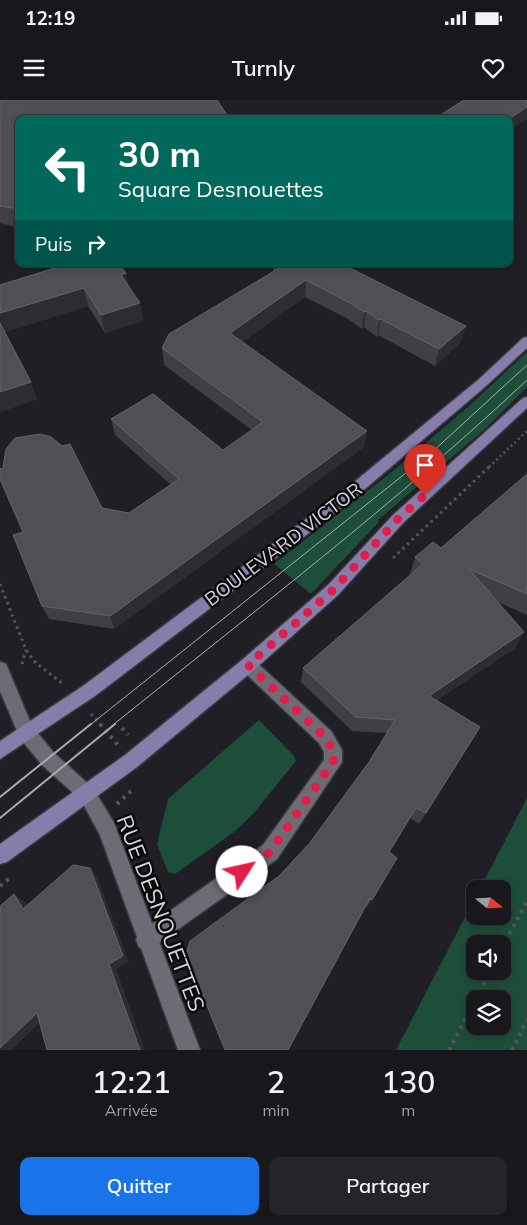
<!DOCTYPE html>
<html lang="fr">
<head>
<meta charset="utf-8">
<style>
	:root { --surface:#18171c; --page:#252429; --text:#f1f3f6; --muted:#9f9fa3; --line:#36363b; --accent:#1a73e8 }
	body { margin:0; font-family:Mulish,sans-serif; background:var(--page); color:var(--text); height:100vh; display:flex; flex-direction:column; font-size:19px; white-space:nowrap }
	* { box-sizing:border-box; margin:0 }
	p { font-size:16px; color:var(--muted) }
	.icon { flex:none; width:28px; height:28px; fill:none; stroke:currentColor; stroke-width:2; stroke-linecap:round; stroke-linejoin:round }
	.map { position:relative; height:950px; overflow:hidden }
	.side { display:flex; flex-direction:column; background:var(--surface); flex:1 }
	.side>* { flex:none }
	.hud { position:absolute; left:15px; top:15px; width:498px; height:152px; border-radius:10px; box-shadow:0 2px 8px #0003,0 0 0 1px var(--line); background:#00695c; color:#fff; overflow:hidden }
	.needle { width:32px; rotate:108deg }
	.controls { position:absolute; left:466px; top:780px; display:grid; gap:10px }
	.controls a { display:grid; place-items:center; width:45px; height:45px; border-radius:10px; background:var(--surface); box-shadow:0 2px 8px #0003,0 0 0 1px var(--line); font-size:25px }
	.pin { position:absolute; display:grid; place-items:center; width:42px; height:42px; color:#fff; margin:-51px -21px; border-radius:50% 50% 50% 0; rotate:-45deg; box-shadow:0 0 5px #0007 }
	.pin .icon { rotate:45deg }
	.me { position:absolute; width:55px; margin:-28px; rotate:55deg; stroke-linejoin:round; filter:drop-shadow(0 0 4px #0008) }
	.turn { display:flex; align-items:center; gap:18px; height:105px; padding:0 20px; font-size:22px }
	.turn .icon { width:65px; height:65px; stroke-width:2.5 }
	.turn b { display:block; font-size:35px; line-height:42px }
	.then { display:flex; align-items:center; height:48px; padding:0 20px; background:#0003; gap:10px; font-size:19px }
	.eta { display:flex; justify-content:space-evenly; align-items:center; height:85px; text-align:center }
	.eta b { font-size:30px; font-weight:600; line-height:35px }
	.button { display:flex; gap:10px; margin-top:auto; padding:10px 20px }
	.button a { flex:1; height:58px; border-radius:10px; background:var(--accent); color:#fff; font-size:20px; font-weight:600; line-height:58px; text-align:center }
	.button a+a { background:var(--page); color:var(--text) }
	.status { display:flex; justify-content:space-between; align-items:center; height:35px; padding:0 25px; background:var(--surface); direction:ltr }
	.status svg { height:14px; fill:currentColor }
	header { display:flex; justify-content:space-between; align-items:center; height:65px; padding:0 20px; background:var(--surface); font-size:22px; font-weight:600 }
	.map>svg:first-child { display:block }
	.green { fill:#1d4e39; fill-rule:evenodd }
	.lines { fill:none; stroke-linecap:round; stroke-linejoin:round }
	.street-casing { stroke:#3b3a40; stroke-width:3 }
	.secondary-casing { stroke:#3b3a40; stroke-width:3 }
	.primary-casing { stroke:#3b3a40; stroke-width:3 }
	.path-far2 { stroke:#57565d; stroke-width:2.5; stroke-dasharray:2 3; stroke-linecap:butt }
	.path-far1 { stroke:#57565d; stroke-width:3; stroke-dasharray:2.5 4; stroke-linecap:butt }
	.path { stroke:#57565d; stroke-width:4; stroke-dasharray:3 5; stroke-linecap:butt }
	.street { fill:#6d6c75; fill-rule:evenodd }
	.secondary { fill:#6d6c75; fill-rule:evenodd }
	.primary { fill:#867daa; fill-rule:evenodd }
	.tram-far1 { stroke:#acabb0; stroke-width:1 }
	.tram { stroke:#acabb0; stroke-width:2 }
	.wall { fill:#403f46 }
	.shaded-wall { fill:#2d2c33 }
	.building { fill:#504f56; stroke:#65646b }
	.route { stroke:#e11d48; stroke-width:9; stroke-dasharray:0 16.2 }
	.labels { text-anchor:middle; stroke-width:5; stroke-linejoin:round; paint-order:stroke }
	.street-label { font-size:19px; fill:#d6d5da; stroke:#0a090c }
	.near-street-label { font-size:22px; fill:#d6d5da; stroke:#0a090c }
</style>
</head>
<body>
<div class="status"><b>12:19</b><svg viewBox="0 0 49 12"><path d="M0 12V9h3v3zM5 12V6h3v6zM10 12V3h3v9zM15 12V0h3v12zM26 1h20v11H26zM47 4h2v5h-2z"/></svg></div>
<header><svg class="icon" aria-label="menu" viewBox="0 0 24 24"><path d="M4 6h16M4 12h16M4 18h16"/></svg>Turnly<svg class="icon" aria-label="heart" viewBox="0 0 24 24"><path d="M12 20l-8-8c-3-5 5-10 8-4 3-6 11-1 8 4z"/></svg></header>
<div class="map">
<svg width="527" height="950" viewBox="0 0 527 950">
	<rect width="100%" height="100%" fill="#201f26"/>
	<g class="green">
		<path d="M 527,252 L 527,287 L 485,329 L 378,420 L 379,422 L 311,494 L 274,464 L 393,371 L 469,306 Z"/>
		<path d="M 259,620 L 294,656 L 296,661 L 253,714 L 234,732 L 175,774 L 168,772 L 157,744 L 168,699 Z"/>
		<path d="M 527,698 L 527,950 L 396,950 L 475,798 L 475,816 L 502,816 L 502,789 L 480,789 ZM 475,844 L 502,844 L 502,871 L 475,871 ZM 475,899 L 502,899 L 502,926 L 475,926 Z"/>
	</g>
	<g class="lines">
		<g class="street-casing">
			<path id="street" d="M 248,558 L 254,560 L 331,631 L 342,650 L 342,662 L 277,759 L 153,847 L 146,850 L 139,847 L 136,840 L 139,833 L 263,745 L 324,660 L 324,652 L 319,643 L 242,570 L 240,565 L 242,560 Z"/>
		</g>
		<g class="secondary-casing">
			<path id="secondary" d="M 0,562 L 6,564 L 32,626 L 54,653 L 93,688 L 114,723 L 200,950 L 178,950 L 100,735 L 81,700 L 42,665 L 20,638 L 0,591 Z"/>
		</g>
		<g class="primary-casing">
			<g id="primary">
				<path d="M 527,237 L 527,248 L 486,286 L 352,400 L 95,596 L 0,659 L 0,641 L 83,586 L 342,392 L 478,280 L 523,238 Z"/>
				<path d="M 527,297 L 527,308 L 403,423 L 338,495 L 254,570 L 137,667 L 7,762 L 0,764 L 0,744 L 125,655 L 242,560 L 328,485 L 393,415 L 523,298 Z"/>
			</g>
		</g>
		<path class="path-far2" d="M 489,367 L 527,331"/>
		<g class="path-far1">
			<path d="M 393,458 L 490,366"/>
			<path d="M 0,484 L 26,550 L 36,563 L 63,584"/>
			<path d="M 22,564 L 26,550"/>
			<path d="M 91,614 L 101,625"/>
		</g>
		<g class="path">
			<path d="M 100,624 L 118,645"/>
			<path d="M 122,628 L 128,635"/>
			<path d="M 117,704 L 131,691"/>
			<path d="M 0,786 L 11,777"/>
			<path d="M 502,848 L 527,801"/>
			<path d="M 476,899 L 491,871"/>
			<path d="M 449,950 L 475,901"/>
			<path d="M 512,950 L 527,920"/>
		</g>
		<use href="#street" class="street"/>
		<use href="#secondary" class="secondary"/>
		<use href="#primary" class="primary"/>
		<g class="tram-far1">
			<path d="M 90,625 L 431,353 L 527,265"/>
			<path d="M 113,625 C 253,512 396,403 527,280"/>
		</g>
		<g class="tram">
			<path d="M 0,697 L 91,624"/>
			<path d="M 0,718 L 115,624"/>
		</g>
	</g>
	<g class="wall">
		<path d="M 0,0 L 19,19 L 19,127 L 12,126 L 0,123 Z"/>
		<path d="M 273,164 L 351,164 L 348,166 L 461,242 L 435,266 L 378,235 L 377,237 L 364,227 L 362,229 L 350,220 L 305,197 L 242,242 L 364,347 L 114,529 L 49,519 L 42,506 L 102,408 L 129,413 L 171,385 L 115,335 L 111,319 L 223,350 L 252,330 L 164,265 L 162,248 L 273,172 Z"/>
		<path d="M 125,172 L 128,185 L 140,203 L 143,221 L 105,233 L 88,206 L 5,232 L 37,299 L 0,312 L 0,185 Z"/>
		<path d="M 527,374 L 527,515 L 498,502 L 524,532 L 515,548 L 437,600 L 480,627 L 419,724 L 410,718 L 389,753 L 397,758 L 367,807 L 279,776 L 309,744 L 369,662 L 387,633 L 352,631 L 301,582 L 303,568 L 410,475 L 415,457 L 441,448 Z"/>
	</g>
	<g class="shaded-wall">
		<path d="M 527,7 L 527,19 L 509,31 L 509,19 Z"/>
		<path d="M 334,164 L 351,164 L 333,177 Z"/>
		<path d="M 124,166 L 126,173 L 129,191 L 121,175 L 121,167 Z"/>
		<path d="M 306,180 L 305,197 L 231,250 L 230,233 Z"/>
		<path d="M 84,188 L 88,206 L 2,233 L 0,227 L 0,213 Z"/>
		<path d="M 140,203 L 143,221 L 105,233 L 101,215 Z"/>
		<path d="M 366,211 L 364,227 L 362,229 L 364,212 Z"/>
		<path d="M 381,219 L 378,235 L 377,237 L 379,220 Z"/>
		<path d="M 466,226 L 461,242 L 435,266 L 439,249 Z"/>
		<path d="M 31,282 L 37,299 L 0,312 L 0,292 Z"/>
		<path d="M 367,331 L 364,347 L 114,529 L 110,516 Z"/>
		<path d="M 524,532 L 515,548 L 423,610 L 429,596 Z"/>
		<path d="M 90,768 L 97,777 L 129,862 L 116,869 L 145,950 L 140,950 L 109,864 Z"/>
		<path d="M 14,794 L 25,802 L 34,816 L 23,809 Z"/>
		<path d="M 37,913 L 47,916 L 11,950 L 0,950 L 0,948 Z"/>
	</g>
	<g class="building">
		<path d="M 0,0 L 217,0 L 227,15 L 229,19 L 19,19 L 19,109 L 6,107 L 0,106 Z"/>
		<path d="M 464,0 L 527,0 L 527,7 L 509,19 L 434,19 Z"/>
		<path d="M 68,164 L 122,164 L 124,166 L 121,167 L 126,173 L 121,175 L 140,203 L 101,215 L 84,188 L 0,213 L 0,185 Z"/>
		<path d="M 277,164 L 342,164 L 466,226 L 439,249 L 381,219 L 379,220 L 366,211 L 364,212 L 352,204 L 306,180 L 230,233 L 367,331 L 110,516 L 42,506 L 13,435 L 23,432 L 0,379 L 0,369 L 3,368 L 6,349 L 15,338 L 40,334 L 51,337 L 62,346 L 70,344 L 102,408 L 129,413 L 179,379 L 111,319 L 153,294 L 223,350 L 263,322 L 162,248 L 169,234 L 281,167 Z"/>
		<path d="M 0,223 L 31,282 L 0,292 Z"/>
		<path d="M 527,374 L 527,494 L 469,469 L 524,532 L 429,596 L 480,627 L 426,713 L 416,708 L 389,752 L 397,758 L 372,800 L 370,798 L 288,950 L 225,950 L 186,854 L 190,841 L 279,776 L 309,744 L 369,662 L 395,620 L 356,617 L 303,568 L 423,464 L 415,457 L 433,442 L 441,448 Z"/>
		<path d="M 73,765 L 90,768 L 123,856 L 109,864 L 140,950 L 47,950 L 37,913 L 0,948 L 0,806 L 14,794 L 23,809 Z"/>
	</g>
	<g class="lines">
		<path class="route" d="M 242,772 L 270,752 L 333,662 L 333,650 L 325,637 L 248,565 L 333,490 L 398,419 L 425,395"/>
	</g>
	<g class="labels">
		<g class="street-label">
			<text transform="translate(283 444) rotate(-37)" y="7">BOULEVARD VICTOR</text>
		</g>
		<g class="near-street-label">
			<text transform="translate(161 813) rotate(69)" y="8">RUE DESNOUETTES</text>
		</g>
	</g>
</svg>
<div class="controls">
<a><svg class="needle" viewBox="-14 -14 28 28"><path d="M0-13l5 13h-10z" fill="#e53935"/><path d="M0 13l5-13h-10z" fill="#9f9fa3"/></svg></a>
<a><svg class="icon" aria-label="sound" viewBox="0 0 24 24"><path d="M4 9h4l5-4v14l-5-4H4zM17 9q2 3 0 6"/></svg></a>
<a><svg class="icon" aria-label="layers" viewBox="0 0 24 24"><path d="M12 4l9 5-9 5-9-5zM3 14l9 5 9-5"/></svg></a>
</div>
<div class="pin" style="left:425px;top:395px;background:#d93025"><svg class="icon" aria-label="arrive" viewBox="0 0 24 24"><path d="M6 21V4h12l-3 4 3 4H6"/></svg></div>
<svg class="me" style="left:242px;top:772px" viewBox="-20 -20 40 40"><circle r="19" fill="#fff"/><path d="M0-13L10 11 0 6-10 11z" fill="#e11d48"/></svg>
<div class="hud">
<div class="turn"><svg class="icon" aria-label="left" viewBox="0 0 24 24"><path d="M17 20v-9H6M10 6l-5 5 5 5"/></svg><div><b>30 m</b>Square Desnouettes</div></div>
<div class="then">Puis<svg class="icon" aria-label="right" viewBox="0 0 24 24"><path d="M7 20v-9h11M14 6l5 5-5 5"/></svg></div>
</div>
</div>
<section class="side">
<div class="eta">
<div><b>12:21</b><p>Arrivée</p></div>
<div><b>2</b><p>min</p></div>
<div><b>130</b><p>m</p></div>
</div>
<div class="button"><a>Quitter</a><a>Partager</a></div>
</section>
</body>
</html>
